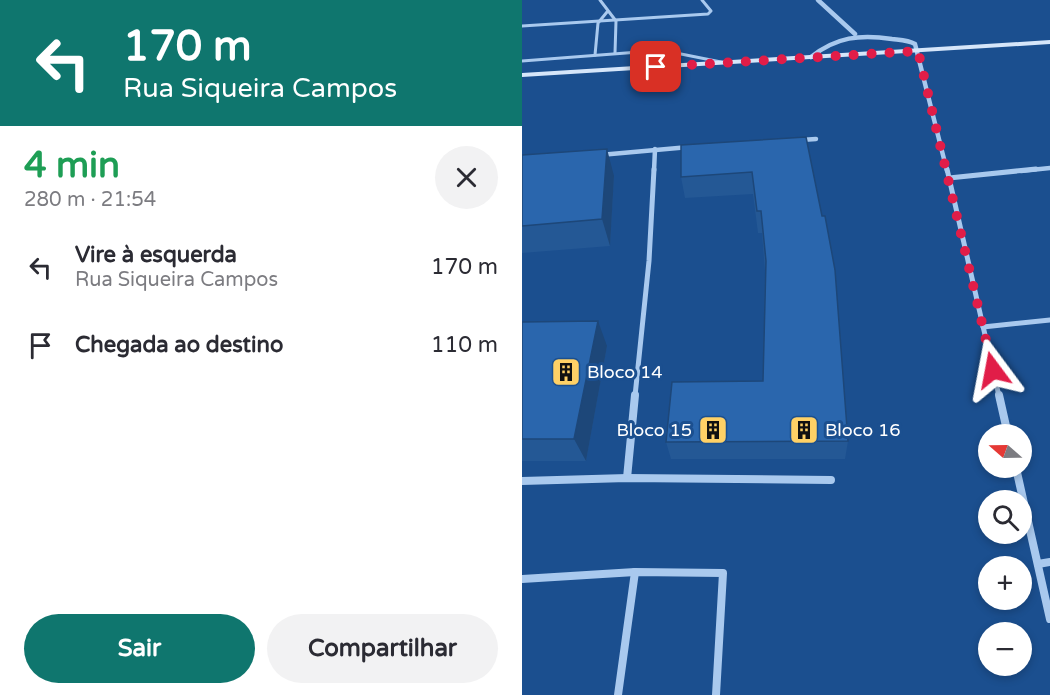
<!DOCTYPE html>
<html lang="pt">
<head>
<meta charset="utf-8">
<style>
	:root { --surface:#fff; --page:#f2f2f3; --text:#2b2b33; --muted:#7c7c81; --accent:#0f766e }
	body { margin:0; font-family:"Varela Round",sans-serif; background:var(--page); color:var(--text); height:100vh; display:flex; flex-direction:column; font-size:22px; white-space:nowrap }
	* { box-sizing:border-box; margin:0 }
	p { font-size:20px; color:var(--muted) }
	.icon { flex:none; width:33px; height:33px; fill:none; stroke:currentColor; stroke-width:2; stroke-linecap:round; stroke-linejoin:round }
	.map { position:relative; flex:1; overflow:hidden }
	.drawer { display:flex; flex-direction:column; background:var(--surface); width:522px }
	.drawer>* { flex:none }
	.hud { background:#0f766e; color:#fff; overflow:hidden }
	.needle { width:39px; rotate:290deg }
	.controls { position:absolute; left:456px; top:424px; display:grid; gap:12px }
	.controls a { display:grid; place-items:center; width:54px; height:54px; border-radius:50%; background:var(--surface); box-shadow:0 3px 9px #0003; font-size:30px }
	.pin { position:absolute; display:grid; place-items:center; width:51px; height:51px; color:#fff; margin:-26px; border-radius:12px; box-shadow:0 3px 9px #0006 }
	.me { position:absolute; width:66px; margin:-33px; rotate:347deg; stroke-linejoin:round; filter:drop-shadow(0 0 4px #0008) }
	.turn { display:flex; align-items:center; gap:21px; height:126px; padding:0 24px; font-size:27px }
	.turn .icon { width:78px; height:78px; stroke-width:2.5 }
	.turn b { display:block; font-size:42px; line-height:51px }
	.round { display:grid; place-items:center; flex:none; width:63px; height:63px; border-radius:32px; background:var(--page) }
	.head { display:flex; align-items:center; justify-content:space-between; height:102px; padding:0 24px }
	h1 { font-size:36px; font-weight:800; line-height:45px; color:#1e9e55 }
	.action { display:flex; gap:12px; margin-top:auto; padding:12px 24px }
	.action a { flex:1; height:69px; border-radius:36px; background:var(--accent); color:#fff; font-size:24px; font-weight:800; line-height:69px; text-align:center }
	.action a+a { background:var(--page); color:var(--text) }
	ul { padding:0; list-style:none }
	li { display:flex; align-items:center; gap:18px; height:78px; padding:0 24px }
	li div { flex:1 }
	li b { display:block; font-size:22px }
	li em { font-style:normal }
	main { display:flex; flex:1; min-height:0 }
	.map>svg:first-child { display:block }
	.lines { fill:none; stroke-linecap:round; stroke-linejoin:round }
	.service { stroke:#a9c9ee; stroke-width:3 }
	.minor-far2 { stroke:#a9c9ee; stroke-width:4.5 }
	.minor-far1 { stroke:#a9c9ee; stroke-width:5 }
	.minor { stroke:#a9c9ee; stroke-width:8 }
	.secondary { fill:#d6e6fa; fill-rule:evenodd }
	.wall { fill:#245895 }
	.shaded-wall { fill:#1d4779 }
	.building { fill:#2a66ad; stroke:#1d4779; stroke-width:1.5 }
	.route { stroke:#e11d48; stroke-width:10; stroke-dasharray:0 18 }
	.labels { text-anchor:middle; stroke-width:6; stroke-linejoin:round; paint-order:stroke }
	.poi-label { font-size:18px; fill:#fff; stroke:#1b4f8f; text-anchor:start }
</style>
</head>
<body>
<main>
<section class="drawer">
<div class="hud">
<div class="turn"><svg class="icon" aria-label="left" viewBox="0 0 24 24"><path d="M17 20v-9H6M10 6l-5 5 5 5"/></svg><div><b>170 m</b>Rua Siqueira Campos</div></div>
</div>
<div class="head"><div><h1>4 min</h1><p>280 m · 21:54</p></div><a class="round"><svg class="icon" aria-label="close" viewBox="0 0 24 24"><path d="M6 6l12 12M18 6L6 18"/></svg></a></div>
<ul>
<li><svg class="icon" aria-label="left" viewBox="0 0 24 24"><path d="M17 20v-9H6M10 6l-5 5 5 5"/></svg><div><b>Vire à esquerda</b><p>Rua Siqueira Campos</p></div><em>170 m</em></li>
<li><svg class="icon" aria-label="arrive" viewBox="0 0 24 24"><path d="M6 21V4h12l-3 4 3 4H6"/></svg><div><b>Chegada ao destino</b></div><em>110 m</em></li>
</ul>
<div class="action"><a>Sair</a><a>Compartilhar</a></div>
</section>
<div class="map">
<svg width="528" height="695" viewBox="0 0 528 695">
	<rect width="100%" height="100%" fill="#1b4f8f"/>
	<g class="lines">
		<g class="service">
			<path d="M 78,0 L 94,21 L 93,53"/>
			<path d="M 0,26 L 186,14 L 189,11 L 180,0"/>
			<path d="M 73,55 L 76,23 L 85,12"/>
			<path d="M 0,61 L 117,52 L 159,54 L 199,62"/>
		</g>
		<g class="minor-far2">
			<path d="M 296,0 L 333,34"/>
			<path d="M 289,57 C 314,37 338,34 370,39 C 378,40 386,40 393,44 L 425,171"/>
			<path d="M 279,140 L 294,139"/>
			<path d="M 78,155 L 167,147"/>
			<path d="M 132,171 L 133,149"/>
			<path d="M 499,171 L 528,168"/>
		</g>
		<g class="minor-far1">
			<path d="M 425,169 L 477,396"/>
			<path d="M 427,178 L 514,169"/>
			<path d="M 461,327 L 528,320"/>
			<path d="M 113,396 L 127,261 L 132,169"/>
		</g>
		<g class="minor">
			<path d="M 477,395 L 486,435"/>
			<path d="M 494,468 L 528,619"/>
			<path d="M 105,478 L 113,395"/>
			<path d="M 0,481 L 105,478 L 309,480"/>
			<path d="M 516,564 L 528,562"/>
			<path d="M 0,579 L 113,572 L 201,573 L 194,695"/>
			<path d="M 96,695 L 113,572"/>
		</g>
		<path class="secondary" d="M 528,40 L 528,44 L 0,77 L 0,73 Z"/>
	</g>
	<g class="wall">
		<path d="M 284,137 L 326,441 L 323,459 L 149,459 L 144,442 L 241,381 L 243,271 L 240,233 L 236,233 L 231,194 L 163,198 L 159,177 Z"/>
		<path d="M 0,155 L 92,176 L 88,246 L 0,253 Z"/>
		<path d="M 0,322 L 85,346 L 64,461 L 0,461 Z"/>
	</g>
	<g class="shaded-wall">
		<path d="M 85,149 L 92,176 L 88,246 L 80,219 Z"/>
		<path d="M 76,321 L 85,346 L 64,461 L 52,439 Z"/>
	</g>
	<g class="building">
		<path d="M 284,137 L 300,216 L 303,216 L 313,270 L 326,441 L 144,442 L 150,382 L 241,381 L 244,261 L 239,211 L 235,211 L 230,172 L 159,177 L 159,145 Z"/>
		<path d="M 85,149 L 80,219 L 0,226 L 0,155 Z"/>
		<path d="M 76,321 L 52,439 L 0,439 L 0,322 Z"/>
	</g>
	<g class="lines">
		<path class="route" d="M 134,67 L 396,51 L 471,370"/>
	</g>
	<defs>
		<g id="building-square" transform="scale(1.5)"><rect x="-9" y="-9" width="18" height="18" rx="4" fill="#ffd166" stroke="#1b4f8f"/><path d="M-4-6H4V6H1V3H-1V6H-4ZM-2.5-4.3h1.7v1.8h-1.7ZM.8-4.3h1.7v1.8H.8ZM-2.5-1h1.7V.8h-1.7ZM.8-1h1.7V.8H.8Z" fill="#111"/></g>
	</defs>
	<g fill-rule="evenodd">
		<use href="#building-square" x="44" y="372"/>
		<use href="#building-square" x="191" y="430"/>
		<use href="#building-square" x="282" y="430"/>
	</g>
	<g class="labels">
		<g class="poi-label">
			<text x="65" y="378">Bloco 14</text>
			<text x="170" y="436" text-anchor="end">Bloco 15</text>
			<text x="303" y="436">Bloco 16</text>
		</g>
	</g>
</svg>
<div class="controls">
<a><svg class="needle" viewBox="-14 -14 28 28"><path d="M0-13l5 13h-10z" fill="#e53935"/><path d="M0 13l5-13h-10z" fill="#7c7c81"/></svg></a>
<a><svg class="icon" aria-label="search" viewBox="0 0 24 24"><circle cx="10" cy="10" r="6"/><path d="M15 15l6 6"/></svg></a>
<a>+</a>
<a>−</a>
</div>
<div class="pin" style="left:134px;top:67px;background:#d93025"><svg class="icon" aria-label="arrive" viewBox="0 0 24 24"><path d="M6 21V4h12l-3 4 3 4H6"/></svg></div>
<svg class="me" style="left:471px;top:370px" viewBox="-20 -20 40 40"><path d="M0-17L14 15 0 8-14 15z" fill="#e11d48" stroke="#fff" stroke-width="4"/></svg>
</div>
</main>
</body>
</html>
